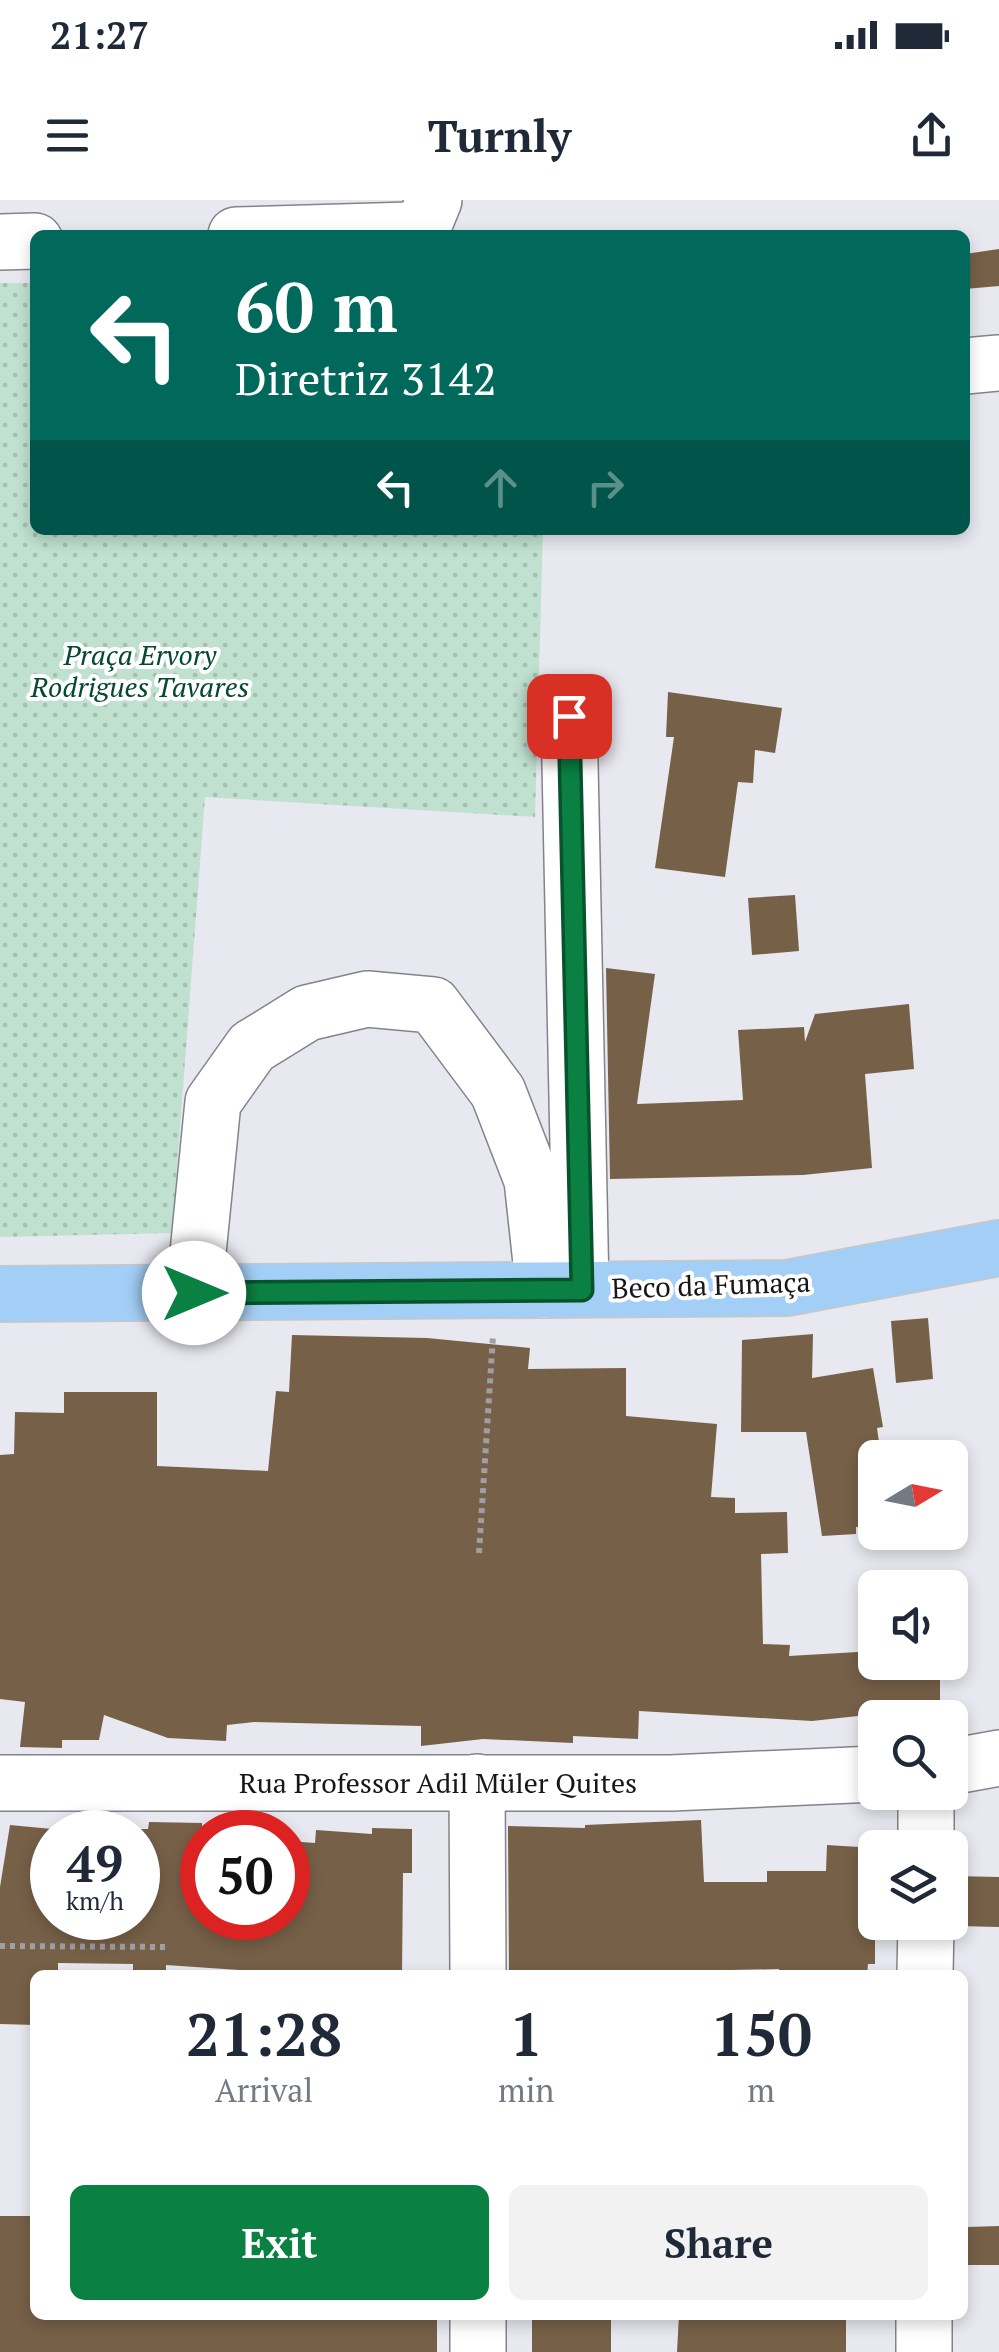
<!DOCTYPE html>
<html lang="en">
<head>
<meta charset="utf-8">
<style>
	:root { --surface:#fff; --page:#f2f2f3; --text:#1f2937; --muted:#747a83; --accent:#0b8043 }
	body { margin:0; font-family:"PT Serif",serif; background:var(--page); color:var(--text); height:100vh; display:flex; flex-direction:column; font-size:38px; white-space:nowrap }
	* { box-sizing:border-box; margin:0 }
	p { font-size:32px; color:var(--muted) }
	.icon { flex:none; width:55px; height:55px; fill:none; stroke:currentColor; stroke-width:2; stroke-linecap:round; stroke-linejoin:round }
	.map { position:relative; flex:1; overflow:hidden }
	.side { position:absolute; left:30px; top:1770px; width:938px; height:350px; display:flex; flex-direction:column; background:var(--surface); border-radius:15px; box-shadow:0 5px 15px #0003 }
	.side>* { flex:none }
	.banner { position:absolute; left:30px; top:30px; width:940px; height:305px; border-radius:15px; box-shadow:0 5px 15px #0003; background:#00695c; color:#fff; overflow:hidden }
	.needle { width:65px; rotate:80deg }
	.controls { position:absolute; left:858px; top:1240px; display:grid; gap:20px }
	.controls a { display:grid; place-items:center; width:110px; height:110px; border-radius:15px; background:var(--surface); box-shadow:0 5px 15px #0003; font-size:50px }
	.speed { position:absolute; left:30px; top:1610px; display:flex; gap:20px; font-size:50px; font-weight:700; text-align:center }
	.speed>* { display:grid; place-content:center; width:130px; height:130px; border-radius:50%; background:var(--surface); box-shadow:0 5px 15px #0003; line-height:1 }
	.speed small { font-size:25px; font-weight:400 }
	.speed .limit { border:15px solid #d22; background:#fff; color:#111 }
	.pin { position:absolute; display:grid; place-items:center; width:85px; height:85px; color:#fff; margin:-42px; border-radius:20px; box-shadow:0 5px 15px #0006 }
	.me { position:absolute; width:110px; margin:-55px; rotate:90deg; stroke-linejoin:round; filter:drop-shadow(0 0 8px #0008) }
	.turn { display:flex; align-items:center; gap:35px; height:210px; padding:0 40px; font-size:45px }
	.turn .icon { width:130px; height:130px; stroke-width:2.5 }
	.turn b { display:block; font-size:70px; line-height:85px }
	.lanes { display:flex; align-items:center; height:95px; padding:0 40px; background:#0003; justify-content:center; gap:50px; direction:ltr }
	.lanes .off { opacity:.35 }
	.eta { display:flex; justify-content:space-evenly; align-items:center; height:170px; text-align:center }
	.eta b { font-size:60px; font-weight:600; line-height:70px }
	.primary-button { display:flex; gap:20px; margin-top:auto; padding:20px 40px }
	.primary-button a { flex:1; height:115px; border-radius:15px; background:var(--accent); color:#fff; font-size:40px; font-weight:600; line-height:115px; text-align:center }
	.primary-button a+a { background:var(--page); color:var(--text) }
	.status { display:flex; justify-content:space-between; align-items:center; height:70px; padding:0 50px; background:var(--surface); direction:ltr }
	.status svg { height:28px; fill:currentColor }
	header { display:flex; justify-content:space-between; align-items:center; height:130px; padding:0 40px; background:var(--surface); font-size:45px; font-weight:600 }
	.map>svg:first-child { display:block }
	.park { fill:url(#park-dots) }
	.building { fill:#776048 }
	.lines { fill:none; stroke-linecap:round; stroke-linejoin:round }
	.minor-casing { stroke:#83838b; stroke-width:58 }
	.major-casing { stroke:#c7c7c8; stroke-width:58 }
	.path { stroke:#9e9ea4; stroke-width:6; stroke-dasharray:5 5; stroke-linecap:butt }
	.minor { stroke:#fff; stroke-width:55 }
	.major { stroke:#a3cef5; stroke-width:55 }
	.route-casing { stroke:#07532c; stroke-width:25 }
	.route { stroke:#0b8043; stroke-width:18 }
	.labels { text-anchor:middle; stroke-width:8; stroke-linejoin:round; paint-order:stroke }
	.park-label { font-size:28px; font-style:italic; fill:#054930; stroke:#fff }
	.street-label { font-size:28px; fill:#17171a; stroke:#fff }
</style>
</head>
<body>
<div class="status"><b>21:27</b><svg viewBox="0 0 49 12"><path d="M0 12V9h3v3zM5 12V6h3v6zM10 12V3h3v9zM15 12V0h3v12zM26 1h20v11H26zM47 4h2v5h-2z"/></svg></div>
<header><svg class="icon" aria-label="menu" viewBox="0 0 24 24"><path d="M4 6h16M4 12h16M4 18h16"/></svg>Turnly<svg class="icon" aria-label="share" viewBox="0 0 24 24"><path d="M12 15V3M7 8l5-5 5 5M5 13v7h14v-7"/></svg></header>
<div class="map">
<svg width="999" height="2152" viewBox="0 0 999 2152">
	<defs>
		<pattern id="park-dots" width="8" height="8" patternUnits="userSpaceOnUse" patternTransform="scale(2.5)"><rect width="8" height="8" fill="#c0e1cf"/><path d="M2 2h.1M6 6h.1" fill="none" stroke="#a4c0b1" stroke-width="1.8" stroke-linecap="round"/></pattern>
	</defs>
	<rect width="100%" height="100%" fill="#e8e8f0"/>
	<path class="park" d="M 0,83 L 35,83 L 35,330 L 543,330 L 535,617 L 205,597 L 172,1033 L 0,1037 Z"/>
	<g class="building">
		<path d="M 999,49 L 999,86 L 965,89 L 965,54 Z"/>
		<path d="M 668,492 L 782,508 L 775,553 L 755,550 L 753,583 L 738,582 L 725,677 L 655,668 L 674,537 L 666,537 Z"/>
		<path d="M 795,695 L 799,751 L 752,755 L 748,698 Z"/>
		<path d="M 606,768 L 655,774 L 637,904 L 743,900 L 738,830 L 804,827 L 805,842 L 815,814 L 909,804 L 914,869 L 865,874 L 872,968 L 803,975 L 610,979 Z"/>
		<path d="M 928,1118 L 933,1179 L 896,1183 L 891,1121 Z"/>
		<path d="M 813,1134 L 812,1178 L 873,1168 L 883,1227 L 877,1228 L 881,1256 L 875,1257 L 875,1326 L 856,1327 L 856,1334 L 822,1336 L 806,1232 L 741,1232 L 742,1140 Z"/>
		<path d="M 292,1135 L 427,1138 L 530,1148 L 528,1169 L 626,1168 L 626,1216 L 717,1224 L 711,1297 L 735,1298 L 735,1313 L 787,1312 L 788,1353 L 761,1354 L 763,1444 L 790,1445 L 789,1456 L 875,1451 L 875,1462 L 940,1462 L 940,1502 L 876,1503 L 876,1514 L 812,1521 L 639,1511 L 638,1539 L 573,1536 L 573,1543 L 483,1539 L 421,1546 L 421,1526 L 254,1522 L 227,1525 L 226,1541 L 168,1538 L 104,1515 L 99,1540 L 62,1540 L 62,1548 L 20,1547 L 25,1502 L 0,1499 L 0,1255 L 14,1254 L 15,1212 L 64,1213 L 64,1192 L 157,1192 L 157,1266 L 268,1271 L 276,1191 L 289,1192 Z"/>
		<path d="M 701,1620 L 704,1682 L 767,1682 L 767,1671 L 826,1671 L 827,1645 L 875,1648 L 875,1764 L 868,1764 L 867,1775 L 779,1775 L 779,1769 L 509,1775 L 508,1626 L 585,1628 L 585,1625 Z"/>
		<path d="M 149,1622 L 202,1623 L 202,1718 L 288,1718 L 288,1641 L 315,1643 L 316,1630 L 372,1634 L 372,1628 L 412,1629 L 412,1673 L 403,1673 L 402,1775 L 239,1775 L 239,1770 L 166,1765 L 166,1775 L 133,1775 L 133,1764 L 58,1763 L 58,1775 L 35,1775 L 35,1825 L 0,1824 L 0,1687 L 10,1625 L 52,1629 L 52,1718 L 138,1718 L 138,1629 L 148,1629 Z"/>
		<path d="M 953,1676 L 999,1677 L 999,1727 L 957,1726 Z"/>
		<path d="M 0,2016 L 35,2016 L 35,2115 L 437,2115 L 437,2152 L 0,2152 Z"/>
		<path d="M 999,2026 L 999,2065 L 967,2065 L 967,2027 Z"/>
		<rect x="532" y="2115" width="79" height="37"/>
		<path d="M 679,2115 L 846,2118 L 846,2152 L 677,2152 Z"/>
	</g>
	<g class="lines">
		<g class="minor-casing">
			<g id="minor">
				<path d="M 236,35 L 410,30 L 425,22 L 434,0"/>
				<path d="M 0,42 L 35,41"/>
				<path d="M 965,166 L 999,163"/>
				<path d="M 569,516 L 581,1089"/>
				<path d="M 194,1093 L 213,902 L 252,847 L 307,813 L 367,799 L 433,805 L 498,892 L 532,980 L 544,1090"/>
				<path d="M 950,1567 L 999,1558"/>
				<path d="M 477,1582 L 478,1775"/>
				<path d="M 0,1583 L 671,1583 L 875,1574"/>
				<path d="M 926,1648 L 926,1592"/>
				<path d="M 925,1775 L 926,1722"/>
				<path d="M 478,2115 L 478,2152"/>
				<path d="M 924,2152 L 924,2115"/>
			</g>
		</g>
		<g class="major-casing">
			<path id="major" d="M 0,1094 L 787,1088 L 999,1048"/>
		</g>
		<g class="path">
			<path d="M 479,1353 L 493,1136"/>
			<path d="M 0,1746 L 168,1747"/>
		</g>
		<use href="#minor" class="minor"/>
		<use href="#major" class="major"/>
	</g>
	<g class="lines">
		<g class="route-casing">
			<path id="route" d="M 194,1093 L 582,1090 L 569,516"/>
		</g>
		<use href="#route" class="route"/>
	</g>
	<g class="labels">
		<g class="park-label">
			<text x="140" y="465">Praça Ervory<tspan x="140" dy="32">Rodrigues Tavares</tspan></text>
		</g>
		<g class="street-label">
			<text transform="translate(711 1085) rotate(-2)" y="10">Beco da Fumaça</text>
			<text x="438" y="1593">Rua Professor Adil Müler Quites</text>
		</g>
	</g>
</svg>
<div class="controls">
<a><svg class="needle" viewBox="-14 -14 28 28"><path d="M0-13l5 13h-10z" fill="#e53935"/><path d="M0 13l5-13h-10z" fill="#747a83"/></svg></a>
<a><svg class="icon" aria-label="sound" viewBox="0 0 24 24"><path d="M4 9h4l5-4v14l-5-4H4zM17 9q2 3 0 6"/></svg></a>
<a><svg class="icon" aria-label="search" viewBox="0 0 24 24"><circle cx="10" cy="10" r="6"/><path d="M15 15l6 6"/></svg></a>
<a><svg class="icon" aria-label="layers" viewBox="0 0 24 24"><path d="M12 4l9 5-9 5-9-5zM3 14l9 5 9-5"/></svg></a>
</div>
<div class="speed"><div>49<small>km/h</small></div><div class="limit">50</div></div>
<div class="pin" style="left:569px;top:516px;background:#d93025"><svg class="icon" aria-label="arrive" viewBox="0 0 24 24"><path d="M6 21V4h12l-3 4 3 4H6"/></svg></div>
<svg class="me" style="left:194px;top:1093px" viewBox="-20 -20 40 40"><circle r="19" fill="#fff"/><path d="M0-13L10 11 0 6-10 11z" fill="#0b8043"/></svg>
<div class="banner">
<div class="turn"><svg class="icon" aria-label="left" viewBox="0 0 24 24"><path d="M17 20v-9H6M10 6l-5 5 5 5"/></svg><div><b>60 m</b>Diretriz 3142</div></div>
<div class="lanes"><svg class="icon" aria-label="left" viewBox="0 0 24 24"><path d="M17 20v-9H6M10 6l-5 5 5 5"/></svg><svg class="icon off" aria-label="ahead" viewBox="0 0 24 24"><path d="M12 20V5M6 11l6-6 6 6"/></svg><svg class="icon off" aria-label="right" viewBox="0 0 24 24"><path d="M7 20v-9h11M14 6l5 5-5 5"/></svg></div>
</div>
<section class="side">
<div class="eta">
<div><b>21:28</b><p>Arrival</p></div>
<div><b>1</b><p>min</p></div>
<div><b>150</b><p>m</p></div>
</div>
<div class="primary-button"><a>Exit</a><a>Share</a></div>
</section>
</div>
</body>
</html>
